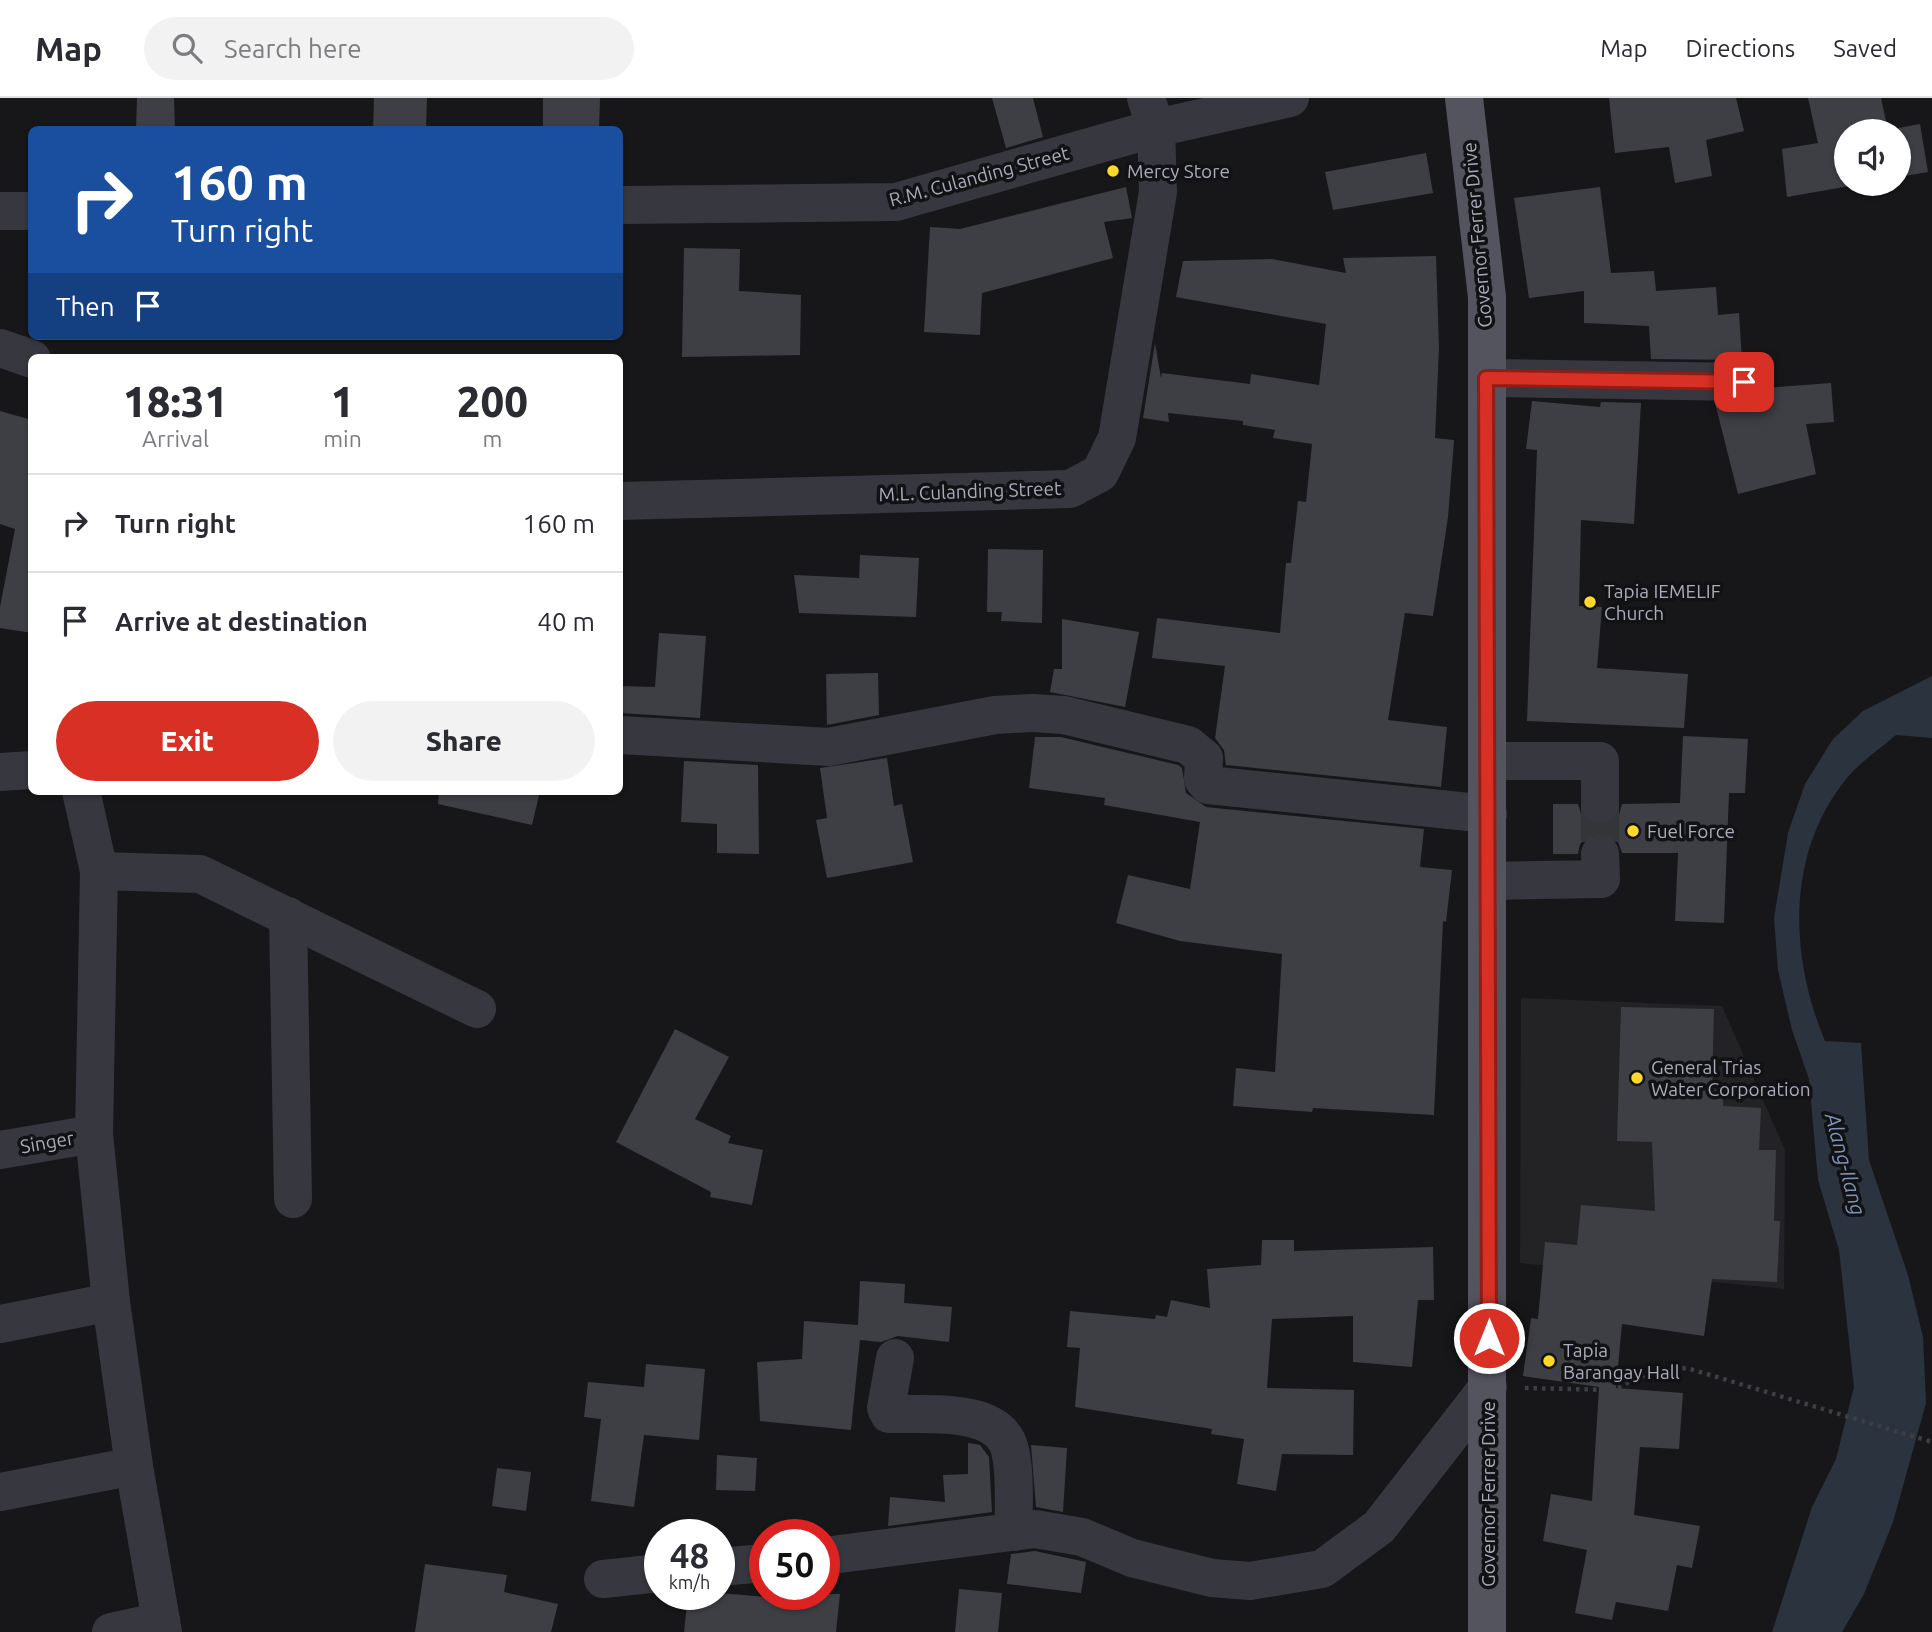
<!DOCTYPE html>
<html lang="en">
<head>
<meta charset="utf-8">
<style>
	:root { --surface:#fff; --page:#f2f2f3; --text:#2b2b33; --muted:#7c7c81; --line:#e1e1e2; --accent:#d93025 }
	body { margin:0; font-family:Ubuntu,sans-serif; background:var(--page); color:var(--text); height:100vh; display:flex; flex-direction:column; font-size:26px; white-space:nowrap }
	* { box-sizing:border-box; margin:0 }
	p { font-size:23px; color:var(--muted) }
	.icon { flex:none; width:38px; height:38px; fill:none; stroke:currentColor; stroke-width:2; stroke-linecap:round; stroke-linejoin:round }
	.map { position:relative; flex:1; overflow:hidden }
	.sheet { position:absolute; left:28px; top:256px; width:595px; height:441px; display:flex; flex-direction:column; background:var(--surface); border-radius:10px; box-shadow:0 2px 5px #0004 }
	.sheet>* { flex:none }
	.hud { position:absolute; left:28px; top:28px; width:595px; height:214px; border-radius:10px; box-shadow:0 2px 5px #0004; background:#1a4fa0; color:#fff; overflow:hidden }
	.tools { position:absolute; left:1834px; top:21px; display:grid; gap:14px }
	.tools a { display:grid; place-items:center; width:77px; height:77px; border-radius:50%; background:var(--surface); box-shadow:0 2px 5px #0004; font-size:35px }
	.speed { position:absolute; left:644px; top:1421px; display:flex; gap:14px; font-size:35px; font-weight:700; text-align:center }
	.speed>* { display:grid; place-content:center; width:91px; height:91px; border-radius:50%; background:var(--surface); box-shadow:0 2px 5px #0004; line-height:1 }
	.speed small { font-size:18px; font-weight:400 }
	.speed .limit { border:10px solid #d22; background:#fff; color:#111 }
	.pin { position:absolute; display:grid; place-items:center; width:60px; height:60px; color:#fff; margin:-30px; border-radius:14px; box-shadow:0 4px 10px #0006 }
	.me { position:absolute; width:77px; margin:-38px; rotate:0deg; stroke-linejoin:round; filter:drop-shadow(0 0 5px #0008) }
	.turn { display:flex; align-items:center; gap:24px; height:147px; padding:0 28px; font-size:32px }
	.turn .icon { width:91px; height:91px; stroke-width:2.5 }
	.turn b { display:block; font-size:49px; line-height:60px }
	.then { display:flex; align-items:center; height:66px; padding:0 28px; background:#0003; gap:14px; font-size:26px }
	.eta { display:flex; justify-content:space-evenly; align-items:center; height:119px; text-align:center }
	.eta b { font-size:42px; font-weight:800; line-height:49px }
	.button { display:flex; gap:14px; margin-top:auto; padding:14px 28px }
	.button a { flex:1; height:80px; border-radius:42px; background:var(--accent); color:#fff; font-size:28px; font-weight:800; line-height:80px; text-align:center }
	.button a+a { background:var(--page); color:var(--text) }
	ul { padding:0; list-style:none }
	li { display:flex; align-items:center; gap:21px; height:98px; padding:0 28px; border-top:2px solid var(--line) }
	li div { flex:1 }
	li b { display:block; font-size:26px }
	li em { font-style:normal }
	header { display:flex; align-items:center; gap:42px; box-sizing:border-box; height:98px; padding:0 35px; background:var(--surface); border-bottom:2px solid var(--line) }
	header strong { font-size:33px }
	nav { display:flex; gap:38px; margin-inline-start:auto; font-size:24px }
	.search { width:490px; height:63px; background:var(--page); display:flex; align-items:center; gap:18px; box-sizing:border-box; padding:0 24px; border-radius:38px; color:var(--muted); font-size:26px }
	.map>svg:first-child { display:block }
	.built { fill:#232326 }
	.water { fill:#2b333e }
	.building { fill:#3e3f44 }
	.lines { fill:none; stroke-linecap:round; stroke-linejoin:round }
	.minor-tunnel { stroke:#343539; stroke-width:38; stroke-dasharray:38 19; stroke-linecap:butt }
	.path { stroke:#3d3e46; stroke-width:4.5; stroke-dasharray:3.5 5; stroke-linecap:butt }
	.minor { stroke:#37373f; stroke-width:38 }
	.major { stroke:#53545e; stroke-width:38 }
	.route-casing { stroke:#8d1f18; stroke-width:18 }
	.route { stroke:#d93025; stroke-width:12 }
	.poi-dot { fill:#ffd829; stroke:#121214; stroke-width:2.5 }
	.labels { text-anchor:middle; stroke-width:7; stroke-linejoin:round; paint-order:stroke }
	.poi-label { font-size:19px; fill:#a8abba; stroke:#121214; text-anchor:start }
	.street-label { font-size:19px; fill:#a8abba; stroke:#121214 }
	.water-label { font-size:21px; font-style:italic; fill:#7c93b8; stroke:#121214 }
</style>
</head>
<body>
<header>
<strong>Map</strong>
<div class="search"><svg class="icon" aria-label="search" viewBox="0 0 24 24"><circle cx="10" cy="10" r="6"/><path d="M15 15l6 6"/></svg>Search here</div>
<nav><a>Map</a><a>Directions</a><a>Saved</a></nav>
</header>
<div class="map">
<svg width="1932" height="1534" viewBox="0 0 1932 1534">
	<rect width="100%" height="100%" fill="#171719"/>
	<path class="built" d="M 1521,900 L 1722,908 L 1785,1052 L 1784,1191 L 1520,1165 Z"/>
	<path class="water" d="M 1932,578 L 1932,640 L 1896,637 C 1880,651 1860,664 1847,680 C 1786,754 1789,858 1825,943 L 1861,945 L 1869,1062 L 1908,1177 L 1923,1239 L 1926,1305 L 1893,1424 L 1864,1496 L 1842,1534 L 1772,1534 L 1812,1409 L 1836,1361 L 1854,1289 L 1839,1152 L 1818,1082 L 1809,981 L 1792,932 L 1778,872 L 1774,820 L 1788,735 L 1805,686 L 1833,641 L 1863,613 Z"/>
	<g class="building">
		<path d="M 137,0 L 174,0 L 175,31 L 136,31 Z"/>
		<path d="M 374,0 L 427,0 L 426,32 L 373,32 Z"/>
		<path d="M 543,0 L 600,0 L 599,32 L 543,32 Z"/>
		<path d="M 992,0 L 1033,0 L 1043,39 L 1006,50 Z"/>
		<path d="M 1609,0 L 1736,0 L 1744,33 L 1706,42 L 1712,78 L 1675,85 L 1669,49 L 1615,55 Z"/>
		<path d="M 1808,0 L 1881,0 L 1888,32 L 1920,26 L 1928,74 L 1899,79 L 1899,33 L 1846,33 L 1846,86 L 1861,86 L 1787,99 L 1782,51 L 1818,45 Z"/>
		<path d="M 1426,55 L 1433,95 L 1333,112 L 1325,74 Z"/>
		<path d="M 1126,89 L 1132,120 L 1104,124 L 1113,160 L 982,195 L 980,237 L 924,234 L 930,129 L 960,131 Z"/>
		<path d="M 1600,89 L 1611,175 L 1654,173 L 1656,193 L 1716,189 L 1718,217 L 1739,215 L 1742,262 L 1651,261 L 1649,228 L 1584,225 L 1584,193 L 1529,200 L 1514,100 Z"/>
		<path d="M 684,150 L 740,151 L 739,193 L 801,197 L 800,257 L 682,259 Z"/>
		<path d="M 1436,158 L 1439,250 L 1435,340 L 1454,342 L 1448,419 L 1433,518 L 1405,515 L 1388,622 L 1447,629 L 1441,689 L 1226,667 L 1224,652 L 1215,640 L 1225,568 L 1152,560 L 1157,520 L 1280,535 L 1286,465 L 1291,465 L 1298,403 L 1306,404 L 1312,346 L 1273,340 L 1275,332 L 1243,327 L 1243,323 L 1168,315 L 1169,324 L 1143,320 L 1155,245 L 1161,280 L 1162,275 L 1250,286 L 1251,276 L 1319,287 L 1326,226 L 1176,199 L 1183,163 L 1272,161 L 1346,175 L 1343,160 Z"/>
		<path d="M 1831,285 L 1834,324 L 1806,326 L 1816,376 L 1738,396 L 1715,305 L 1754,303 L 1764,290 Z"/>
		<path d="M 1532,303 L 1600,309 L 1601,304 L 1641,305 L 1634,426 L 1581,422 L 1579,508 L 1602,509 L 1597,570 L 1688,576 L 1684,630 L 1527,623 L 1537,352 L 1526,351 Z"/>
		<path d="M 0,313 L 32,322 L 32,535 L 0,530 L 0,509 L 15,431 L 0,426 Z"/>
		<path d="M 988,451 L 1043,452 L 1042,525 L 1001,523 L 1002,514 L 987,514 Z"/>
		<path d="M 860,457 L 919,460 L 916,519 L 799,515 L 794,477 L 859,480 Z"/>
		<path d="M 1062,521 L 1139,534 L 1125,609 L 1050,594 L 1054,571 L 1062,571 Z"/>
		<path d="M 659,535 L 706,538 L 700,620 L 620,615 L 620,588 L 655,589 Z"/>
		<path d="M 878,575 L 879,617 L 827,627 L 826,576 Z"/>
		<path d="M 1683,638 L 1748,641 L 1745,695 L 1729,695 L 1724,825 L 1675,823 L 1678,755 L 1622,755 L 1618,744 L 1611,737 L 1600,734 L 1588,738 L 1580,746 L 1578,756 L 1553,756 L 1553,706 L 1578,706 L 1581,716 L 1589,725 L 1601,728 L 1611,725 L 1619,717 L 1622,706 L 1680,705 Z"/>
		<path d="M 1035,639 L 1061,639 L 1178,667 L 1182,670 L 1186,695 L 1206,709 L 1424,731 L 1420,769 L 1452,772 L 1446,824 L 1443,823 L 1434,1017 L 1313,1010 L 1312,1014 L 1233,1008 L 1236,970 L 1275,974 L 1282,856 L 1180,843 L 1116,825 L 1128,777 L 1190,791 L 1200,724 L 1104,707 L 1105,700 L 1029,690 Z"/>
		<path d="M 887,660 L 894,708 L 902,706 L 913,764 L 827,780 L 816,722 L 827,720 L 820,670 Z"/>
		<path d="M 684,663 L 758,667 L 759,756 L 717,755 L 717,726 L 681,724 Z"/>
		<path d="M 439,693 L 540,693 L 532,727 L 438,706 Z"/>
		<path d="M 1621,909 L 1714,911 L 1712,992 L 1723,993 L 1723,1008 L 1761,1010 L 1759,1052 L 1776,1052 L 1774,1123 L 1780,1123 L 1777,1184 L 1712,1181 L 1704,1238 L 1622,1226 L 1616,1290 L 1683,1295 L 1679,1351 L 1640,1349 L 1634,1417 L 1700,1428 L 1692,1470 L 1677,1467 L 1668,1513 L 1616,1504 L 1612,1522 L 1575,1515 L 1587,1452 L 1543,1443 L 1551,1396 L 1592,1403 L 1599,1289 L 1523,1278 L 1531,1220 L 1538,1221 L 1545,1144 L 1577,1147 L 1581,1107 L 1655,1113 L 1652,1044 L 1617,1043 Z"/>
		<path d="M 675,931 L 729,959 L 695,1021 L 731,1038 L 728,1045 L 763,1052 L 752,1107 L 710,1099 L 711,1094 L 616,1044 Z"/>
		<path d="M 1262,1142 L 1294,1142 L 1294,1153 L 1433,1149 L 1434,1202 L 1418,1202 L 1412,1269 L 1353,1264 L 1353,1218 L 1272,1221 L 1267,1290 L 1354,1292 L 1353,1357 L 1282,1356 L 1276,1393 L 1237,1386 L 1244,1341 L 1211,1336 L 1212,1331 L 1075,1309 L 1080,1250 L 1067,1249 L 1070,1213 L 1155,1221 L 1156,1217 L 1167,1219 L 1171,1202 L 1210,1210 L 1207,1171 L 1261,1167 Z"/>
		<path d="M 860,1183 L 905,1186 L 904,1205 L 952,1209 L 949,1244 L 898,1238 L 881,1244 L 860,1242 L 851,1332 L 760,1323 L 757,1264 L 802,1261 L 804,1223 L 858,1227 Z"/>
		<path d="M 646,1266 L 705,1271 L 699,1342 L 644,1337 L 634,1409 L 591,1403 L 601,1321 L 584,1319 L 588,1284 L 644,1289 Z"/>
		<path d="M 968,1345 L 980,1347 L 989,1359 L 992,1414 L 888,1428 L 890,1399 L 945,1404 L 943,1377 L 968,1376 Z"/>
		<path d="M 1031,1347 L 1067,1350 L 1063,1414 L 1036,1409 Z"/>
		<path d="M 717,1357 L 757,1360 L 755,1393 L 716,1392 Z"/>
		<path d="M 497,1370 L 531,1374 L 526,1413 L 492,1408 Z"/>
		<path d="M 1035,1453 L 1086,1464 L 1081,1495 L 1007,1486 L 1011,1456 Z"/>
		<path d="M 425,1466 L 507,1477 L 504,1494 L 558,1506 L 551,1534 L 415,1534 Z"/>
		<path d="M 959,1491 L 1002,1495 L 998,1534 L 955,1534 Z"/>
		<path d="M 719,1495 L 768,1499 L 768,1496 L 840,1496 L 836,1534 L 684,1534 L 688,1496 Z"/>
	</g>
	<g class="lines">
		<path class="minor-tunnel" d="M 1600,706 L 1600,756"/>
		<path class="path" d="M 1525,1290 L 1612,1292 L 1651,1274 L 1687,1270 L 1932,1344"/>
		<g class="minor">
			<path d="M 620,107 L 896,104 L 1156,30 L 1290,0"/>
			<path d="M 0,113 L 32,113"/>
			<path d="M 0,250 L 32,261"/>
			<path d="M 1487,280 L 1744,284"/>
			<path d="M 620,403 L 1070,391 L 1100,375 L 1117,340 L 1158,94 L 1156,30 L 1146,0"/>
			<path d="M 620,637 L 829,649 L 995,617 L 1032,615 L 1064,617 L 1188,647 L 1204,660 L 1203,681 L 1208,687 L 1488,716"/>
			<path d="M 1488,663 L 1600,663 L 1600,706"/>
			<path d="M 0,674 L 32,672"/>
			<path d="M 81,693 L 99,773 L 94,1036 L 111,1204 L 134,1368 L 163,1534"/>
			<path d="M 99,773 L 200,776 L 477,911"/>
			<path d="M 1488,783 L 1601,781 L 1600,756"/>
			<path d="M 288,818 L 293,1101"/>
			<path d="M 0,1052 L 94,1036"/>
			<path d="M 0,1226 L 111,1204"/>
			<path d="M 895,1260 L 886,1310 L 889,1316 C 924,1317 1000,1308 1010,1352 C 1016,1377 1013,1408 1014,1434"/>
			<path d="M 0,1394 L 134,1368"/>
			<path d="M 824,1458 L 1035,1431 L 1082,1439 L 1132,1460 L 1212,1480 L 1250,1483 L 1322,1471 L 1379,1429 L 1488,1289"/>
			<path d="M 719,1469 L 765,1465"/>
			<path d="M 603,1481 L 660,1475"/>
			<path d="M 111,1534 L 161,1523"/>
		</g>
		<path class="major" d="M 1464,0 L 1487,199 L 1487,1534"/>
	</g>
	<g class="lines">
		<g class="route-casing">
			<path id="route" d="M 1489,1240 L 1486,280 L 1744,284"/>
		</g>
		<use href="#route" class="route"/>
	</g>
	<g class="poi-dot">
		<circle cx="1113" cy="73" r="7"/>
		<circle cx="1590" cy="504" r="7"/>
		<circle cx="1633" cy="733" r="7"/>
		<circle cx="1637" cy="980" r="7"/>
		<circle cx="1549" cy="1263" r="7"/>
	</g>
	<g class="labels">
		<g class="poi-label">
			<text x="1127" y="80">Mercy Store</text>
			<text x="1604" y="500">Tapia IEMELIF<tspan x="1604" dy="22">Church</tspan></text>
			<text x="1647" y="740">Fuel Force</text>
			<text x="1651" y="976">General Trias<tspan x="1651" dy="22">Water Corporation</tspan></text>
			<text x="1563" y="1259">Tapia<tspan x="1563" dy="22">Barangay Hall</tspan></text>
		</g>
		<g class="street-label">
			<text transform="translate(979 78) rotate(-15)" y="7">R.M. Culanding Street</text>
			<text transform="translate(1477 137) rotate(-95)" y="7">Governor Ferrer Drive</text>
			<text transform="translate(970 393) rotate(-2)" y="7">M.L. Culanding Street</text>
			<text transform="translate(47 1044) rotate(-10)" y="7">Singer</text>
			<text transform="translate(1488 1396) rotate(-90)" y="7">Governor Ferrer Drive</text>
		</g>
		<g class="water-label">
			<text transform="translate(1845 1066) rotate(75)" y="7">Alang-Ilang</text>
		</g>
	</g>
</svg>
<div class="tools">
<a><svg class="icon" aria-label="sound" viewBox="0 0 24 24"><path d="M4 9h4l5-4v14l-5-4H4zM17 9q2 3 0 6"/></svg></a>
</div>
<div class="speed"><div>48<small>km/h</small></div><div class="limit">50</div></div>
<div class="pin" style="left:1744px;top:284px;background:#d93025"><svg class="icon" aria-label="arrive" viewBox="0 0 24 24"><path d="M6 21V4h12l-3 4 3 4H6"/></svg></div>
<svg class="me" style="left:1489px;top:1240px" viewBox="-20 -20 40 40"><circle r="17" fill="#d93025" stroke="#fff" stroke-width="3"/><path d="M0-11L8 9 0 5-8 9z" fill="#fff"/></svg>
<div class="hud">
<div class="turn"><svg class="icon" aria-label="right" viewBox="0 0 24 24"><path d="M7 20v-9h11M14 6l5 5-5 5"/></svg><div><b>160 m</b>Turn right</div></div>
<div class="then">Then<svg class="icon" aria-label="arrive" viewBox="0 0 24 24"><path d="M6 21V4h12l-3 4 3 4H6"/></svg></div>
</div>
<section class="sheet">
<div class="eta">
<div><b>18:31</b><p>Arrival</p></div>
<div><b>1</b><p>min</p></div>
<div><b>200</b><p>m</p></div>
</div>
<ul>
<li><svg class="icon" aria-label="right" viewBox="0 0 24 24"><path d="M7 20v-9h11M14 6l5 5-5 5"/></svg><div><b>Turn right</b></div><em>160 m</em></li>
<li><svg class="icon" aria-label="arrive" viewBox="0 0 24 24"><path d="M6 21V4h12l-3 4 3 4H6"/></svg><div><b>Arrive at destination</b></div><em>40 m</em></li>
</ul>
<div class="button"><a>Exit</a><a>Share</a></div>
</section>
</div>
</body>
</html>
